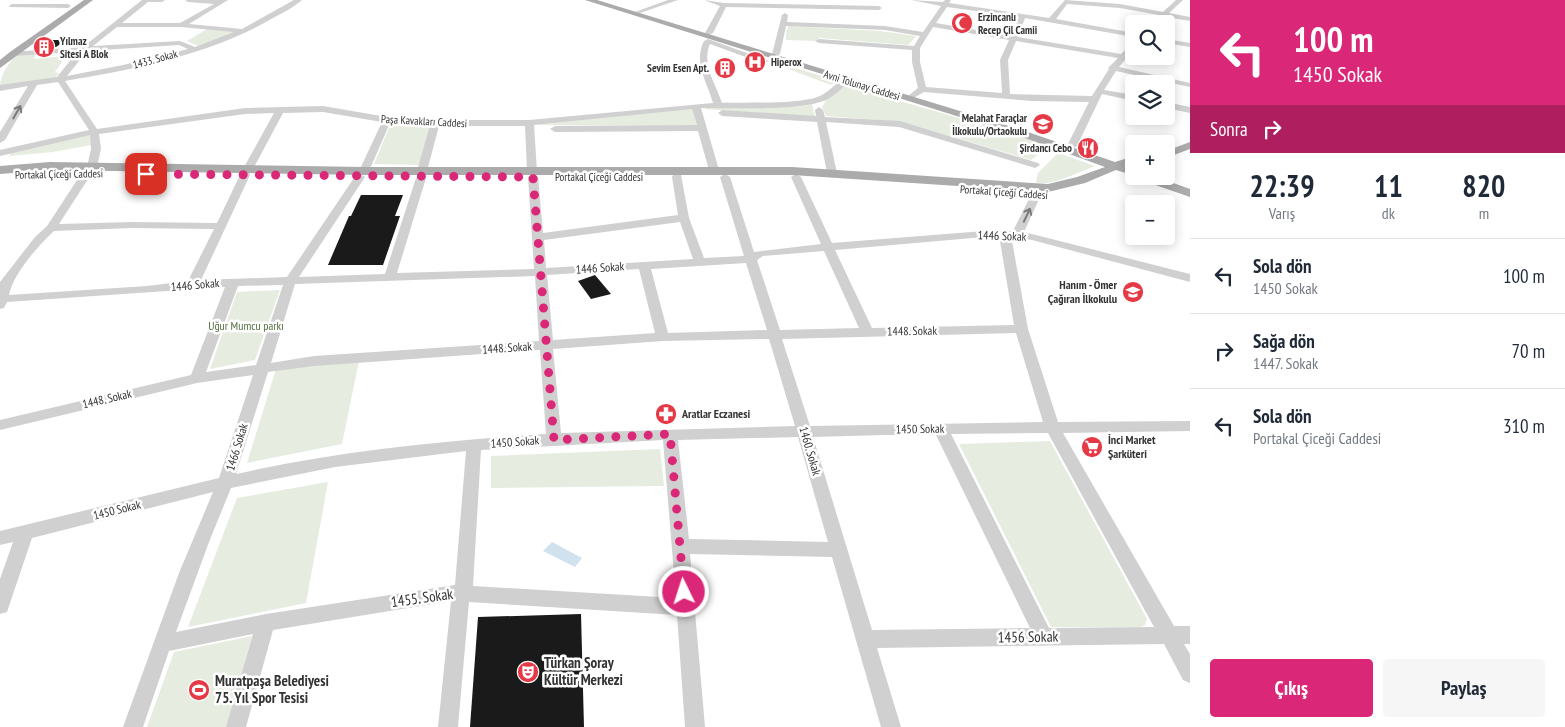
<!DOCTYPE html>
<html lang="tr">
<head>
<meta charset="utf-8">
<style>
	:root { --surface:#fff; --page:#f6f6f7; --text:#1f2937; --muted:#747a83; --line:#e0e1e3; --accent:#db2777 }
	body { margin:0; font-family:"PT Sans Narrow",sans-serif; background:var(--page); color:var(--text); height:100vh; display:flex; flex-direction:column; font-size:19px; white-space:nowrap }
	* { box-sizing:border-box; margin:0 }
	p { font-size:16px; color:var(--muted) }
	.icon { flex:none; width:28px; height:28px; fill:none; stroke:currentColor; stroke-width:2; stroke-linecap:round; stroke-linejoin:round }
	.map { position:relative; flex:1; overflow:hidden }
	.sheet { display:flex; flex-direction:column; background:var(--surface); width:375px }
	.sheet>* { flex:none }
	.banner { background:#db2777; color:#fff; overflow:hidden }
	.tools { position:absolute; left:1125px; top:15px; display:grid; gap:10px }
	.tools a { display:grid; place-items:center; width:50px; height:50px; border-radius:5px; background:var(--surface); box-shadow:0 2px 12px #0003; font-size:25px }
	.pin { position:absolute; display:grid; place-items:center; width:42px; height:42px; color:#fff; margin:-21px; border-radius:10px; box-shadow:0 2px 8px #0006 }
	.me { position:absolute; width:55px; margin:-28px; rotate:356deg; stroke-linejoin:round; filter:drop-shadow(0 0 4px #0008) }
	.turn { display:flex; align-items:center; gap:18px; height:105px; padding:0 20px; font-size:22px }
	.turn .icon { width:65px; height:65px; stroke-width:2.5 }
	.turn b { display:block; font-size:35px; line-height:42px }
	.then { display:flex; align-items:center; height:48px; padding:0 20px; background:#0003; gap:10px; font-size:19px }
	.eta { display:flex; justify-content:space-evenly; align-items:center; height:85px; text-align:center }
	.eta b { font-size:30px; font-weight:700; line-height:35px }
	.primary-button { display:flex; gap:10px; margin-top:auto; padding:10px 20px }
	.primary-button a { flex:1; height:58px; border-radius:5px; background:var(--accent); color:#fff; font-size:20px; font-weight:700; line-height:58px; text-align:center }
	.primary-button a+a { background:var(--page); color:var(--text) }
	ul { padding:0; list-style:none }
	li { display:flex; align-items:center; gap:15px; height:75px; padding:0 20px; border-top:1px solid var(--line) }
	li div { flex:1 }
	li b { display:block; font-size:19px }
	li em { font-style:normal }
	main { display:flex; flex:1; min-height:0 }
	.map>svg:first-child { display:block }
	.green { fill:#e6ecdf }
	.water { fill:#cfe2ee }
	.building { fill:#1a1a1a }
	.lines { fill:none; stroke-linecap:round; stroke-linejoin:round }
	.minor { fill:#d0d0d0; fill-rule:evenodd }
	.major { fill:#ababab; fill-rule:evenodd }
	.oneway { stroke:#7a7a7a }
	.route { stroke:#db2777; stroke-width:9; stroke-dasharray:0 16.2 }
	.labels { text-anchor:middle; stroke-width:5; stroke-linejoin:round; paint-order:stroke }
	.far-poi-label { font-size:11px; font-weight:bold; fill:#333; stroke:#fff; text-anchor:start }
	.far-street-label { font-size:11px; fill:#333; stroke:#fff }
	.street-label { font-size:12px; fill:#333; stroke:#fff }
	.poi-label { font-size:12px; font-weight:bold; fill:#333; stroke:#fff; text-anchor:start }
	.park-label { font-size:12px; fill:#56703f; stroke:#fff }
	.near-street-label { font-size:15px; fill:#333; stroke:#fff }
	.near-poi-label { font-size:15px; font-weight:bold; fill:#333; stroke:#fff; text-anchor:start }
</style>
</head>
<body>
<main>
<div class="map">
<svg width="1190" height="727" viewBox="0 0 1190 727">
	<rect width="100%" height="100%" fill="#fff"/>
	<g class="green">
		<path d="M 789,26 L 880,31 L 916,36 L 908,45 L 819,38 L 818,41 L 786,40 L 786,31 Z"/>
		<path d="M 207,29 L 238,32 L 198,46 L 187,41 Z"/>
		<path d="M 36,54 L 34,59 L 66,56 L 55,72 L 59,73 L 55,78 L 0,86 C 0,77 10,58 19,55 C 24,53 32,54 36,54 Z"/>
		<path d="M 770,60 L 838,81 L 831,85 L 767,61 Z"/>
		<path d="M 844,85 L 1015,134 L 1049,146 L 1031,160 L 903,122 L 826,116 L 822,107 L 829,95 Z"/>
		<path d="M 812,104 L 815,117 L 705,109 L 705,107 Z"/>
		<path d="M 692,108 L 697,126 L 537,125 Z"/>
		<path d="M 391,123 L 432,127 L 421,165 L 374,164 Z"/>
		<path d="M 90,134 L 91,145 L 53,152 L 9,156 L 12,152 Z"/>
		<path d="M 1058,153 L 1095,166 C 1081,171 1048,188 1036,182 L 1038,173 Z"/>
		<path d="M 280,290 L 255,360 L 210,369 L 237,292 Z"/>
		<path d="M 359,361 L 342,444 L 247,463 L 276,369 Z"/>
		<path d="M 1050,441 L 1147,619 L 1145,625 L 1140,627 L 1051,627 L 959,444 Z"/>
		<path d="M 660,449 L 664,486 L 491,488 L 491,456 Z"/>
		<path d="M 328,482 L 306,603 L 188,627 L 237,498 Z"/>
		<path d="M 252,636 L 227,727 L 147,727 L 174,652 Z"/>
	</g>
	<path class="water" d="M 552,542 L 582,558 L 575,567 L 543,551 Z"/>
	<g class="building">
		<path d="M 47,40 L 66,40 L 56,47 L 35,48 Z"/>
		<path d="M 361,195 L 403,195 L 395,216 L 400,216 L 383,265 L 328,265 L 349,216 L 351,216 Z"/>
		<path d="M 595,275 L 611,294 L 591,299 L 578,281 Z"/>
		<path d="M 581,614 L 584,727 L 470,727 L 478,617 Z"/>
	</g>
	<g class="lines">
		<g class="minor">
			<path d="M 142,0 L 165,0 L 162,2 L 148,2 L 122,23 L 180,23 L 214,4 L 188,2 L 185,0 L 228,0 L 189,24 L 242,29 L 294,0 L 302,0 C 294,7 283,13 273,18 C 210,55 136,69 65,81 L 97,129 L 245,108 L 323,106 L 387,117 L 435,120 L 529,120 L 713,103 C 707,81 693,63 704,41 L 708,39 L 769,61 L 762,63 L 710,44 C 701,64 716,84 722,103 C 744,102 804,105 822,95 C 829,91 836,84 843,78 L 850,80 C 844,87 834,96 826,100 C 801,111 731,108 701,108 L 719,170 L 714,173 L 709,170 L 698,131 L 555,132 L 550,129 L 555,126 L 697,125 L 692,109 L 534,125 L 537,171 L 532,174 L 527,171 L 525,126 L 439,126 L 427,171 L 422,174 L 417,171 L 430,125 L 390,123 L 369,171 L 364,174 L 360,173 L 359,171 L 382,122 L 323,112 L 283,113 L 253,169 L 248,172 L 243,169 L 274,113 L 245,114 L 99,134 L 101,149 L 97,167 L 92,170 L 87,167 L 91,149 L 90,135 L 0,156 L 0,150 L 89,130 L 58,82 L 37,85 L 5,140 L 0,143 L 0,132 L 28,86 L 0,91 L 0,85 L 57,77 L 77,52 L 13,56 L 10,56 L 10,52 L 83,47 ZM 117,27 L 181,27 L 234,32 L 195,47 L 180,41 L 93,46 ZM 179,45 L 188,49 L 123,65 L 67,76 L 87,51 Z"/>
			<path d="M 668,0 L 678,0 L 640,13 L 635,12 Z"/>
			<path d="M 704,0 L 724,3 L 879,6 L 882,8 L 879,10 L 726,7 L 713,33 L 709,35 L 705,33 L 720,6 Z"/>
			<path d="M 911,0 L 943,2 L 945,0 L 951,0 L 949,3 L 1049,18 L 1065,0 L 1120,4 L 1163,12 L 1176,0 L 1183,0 L 1169,13 L 1190,17 L 1190,21 L 1166,17 L 1157,24 L 1150,24 L 1159,15 L 1120,8 L 1067,4 L 1056,19 L 1134,33 L 1134,37 L 1025,18 L 1018,37 L 1121,54 L 1134,42 L 1134,49 L 1119,67 L 1190,83 L 1190,87 L 1116,71 L 1104,90 L 1134,95 L 1134,101 L 1102,94 L 1077,146 L 1072,149 L 1067,146 L 1089,102 L 1032,101 L 924,92 L 912,99 L 908,96 L 918,88 L 912,62 L 912,50 L 819,43 L 815,41 L 819,39 L 914,46 L 920,36 L 885,30 L 786,26 L 780,54 L 776,56 L 772,54 L 782,15 L 785,13 L 788,15 L 787,22 L 885,26 L 923,32 L 941,6 ZM 947,7 L 1019,17 L 1011,36 L 936,23 ZM 933,27 L 1009,40 L 1000,60 L 1002,93 L 926,87 L 920,62 L 920,48 ZM 1016,41 L 1118,58 L 1108,68 L 1109,69 L 1092,96 L 1010,94 L 1008,60 Z"/>
			<path d="M 12,4 L 68,4 L 71,6 L 68,8 L 10,7 L 9,6 Z"/>
			<path d="M 1166,39 L 1190,43 L 1190,47 L 1166,43 Z"/>
			<path d="M 1166,102 L 1190,107 L 1190,113 L 1166,108 Z"/>
			<path d="M 819,107 L 823,110 L 825,117 L 900,121 L 1038,163 L 1040,165 L 1035,168 L 1032,167 L 899,127 L 826,122 L 837,173 L 832,176 L 827,173 L 817,122 L 722,116 L 718,113 L 722,110 L 816,116 L 815,110 Z"/>
			<path d="M 87,170 L 92,173 L 59,224 L 132,222 L 217,223 L 240,175 L 241,173 L 249,173 L 250,175 L 201,280 L 287,277 L 356,175 L 360,174 L 365,177 L 299,277 L 385,274 L 416,178 L 421,175 L 426,178 L 397,273 L 534,269 L 528,177 L 533,174 L 538,177 L 543,233 L 678,215 L 672,177 L 673,175 L 681,175 L 689,218 L 704,258 L 744,256 L 720,177 L 725,174 L 730,177 L 754,252 L 821,244 L 791,177 L 796,174 L 801,177 L 832,243 L 984,231 L 1013,231 L 1032,193 L 1040,193 L 1041,195 L 1024,232 L 1190,274 L 1190,282 L 1032,240 L 1018,238 L 1012,241 L 1028,329 L 1058,422 L 1190,421 L 1190,431 L 1063,433 L 1174,626 L 1190,626 L 1190,644 L 1184,644 L 1190,654 L 1190,683 L 1183,680 L 1164,644 L 877,648 L 901,727 L 881,727 L 832,557 L 690,554 L 705,727 L 685,727 L 677,615 L 469,602 L 458,727 L 438,727 L 451,601 L 273,630 L 246,727 L 226,727 L 253,634 L 169,651 L 143,727 L 123,727 L 179,573 L 213,492 L 32,538 L 9,606 L 7,612 L 0,614 L 0,579 L 13,542 L 0,545 L 0,531 L 219,478 L 253,375 L 197,383 L 0,430 L 0,420 L 191,375 L 225,287 L 7,302 L 4,308 L 0,309 L 0,282 L 35,237 L 47,226 L 83,171 ZM 680,222 L 693,259 L 546,268 L 544,240 ZM 132,228 L 214,229 L 188,281 L 147,286 L 9,295 C 13,274 38,246 54,231 ZM 984,237 L 1003,237 L 1000,241 L 1014,325 L 872,328 L 835,250 ZM 824,251 L 859,328 L 780,330 L 757,260 L 763,256 ZM 746,263 L 767,330 L 668,333 L 651,269 ZM 639,269 L 655,333 L 553,340 L 547,275 ZM 535,276 L 539,341 L 314,356 L 271,363 L 295,284 ZM 283,285 L 256,365 L 206,372 L 238,286 ZM 1016,333 L 1043,422 L 810,426 L 782,339 ZM 769,339 L 795,426 L 561,433 L 553,349 L 663,341 ZM 540,350 L 546,434 C 442,441 338,451 236,474 L 268,372 L 314,366 ZM 1048,433 L 1154,627 L 1049,628 L 951,434 ZM 883,435 L 936,435 L 1030,628 L 872,630 L 813,437 ZM 798,437 L 828,542 L 689,539 L 678,440 ZM 663,440 L 676,598 L 473,586 L 481,450 ZM 466,451 L 455,585 L 266,614 L 176,632 L 209,542 L 231,488 L 335,467 Z"/>
		</g>
		<g class="major">
			<path d="M 84,0 L 93,0 L 0,68 L 0,60 L 10,52 Z"/>
			<path d="M 585,0 L 597,0 L 1022,130 L 1115,162 L 1134,156 L 1134,163 L 1126,166 L 1134,169 L 1135,176 L 1116,170 L 1085,183 L 1048,192 L 792,175 L 364,175 L 50,170 L 0,174 L 0,166 L 50,162 L 364,167 L 792,167 L 1048,184 L 1077,177 L 1105,167 L 1014,134 Z"/>
			<path d="M 1190,142 L 1190,149 L 1166,158 L 1166,151 Z"/>
			<path d="M 1136,176 L 1154,176 L 1190,189 L 1190,197 L 1138,179 Z"/>
		</g>
	</g>
	<defs><path id="oneway-shaft" d="M-6 0H5M1.5-3L5.5 0L1.5 3" fill="none" stroke-width="1.6" stroke-linecap="round" stroke-linejoin="round" transform="scale(1.25)"/></defs>
	<g class="oneway">
		<use href="#oneway-shaft" transform="translate(17 112) rotate(-60)"/>
		<use href="#oneway-shaft" transform="translate(1027 215) rotate(-65)"/>
	</g>
	<g class="lines">
		<path class="route" d="M 146,174 L 533,177 L 554,440 L 670,434 L 684,592"/>
	</g>
	<defs>
		<g id="mosque-disc" transform="scale(1.125)"><circle r="9.5" fill="#e63946" stroke="#fff"/><path d="M3.5-4.9A6 6 0 1 0 3.5 4.9A5 5 0 1 1 3.5-4.9Z" fill="#fff"/></g>
		<g id="building-disc" transform="scale(1.125)"><circle r="9.5" fill="#e63946" stroke="#fff"/><path d="M-4-6H4V6H1V3H-1V6H-4ZM-2.5-4.3h1.7v1.8h-1.7ZM.8-4.3h1.7v1.8H.8ZM-2.5-1h1.7V.8h-1.7ZM.8-1h1.7V.8H.8Z" fill="#fff"/></g>
		<g id="hospital-disc" transform="scale(1.125)"><circle r="9.5" fill="#e63946" stroke="#fff"/><path d="M-5-5h3v3.5h4V-5h3V5h-3V1.5h-4V5h-3Z" fill="#fff"/></g>
		<g id="school-disc" transform="scale(1.125)"><circle r="9.5" fill="#e63946" stroke="#fff"/><path d="M0-5L7-2L0 1L-7-2ZM-4 1L0 2.5L4 1V4Q0 6-4 4Z" fill="#fff"/></g>
		<g id="restaurant-disc" transform="scale(1.125)"><circle r="9.5" fill="#e63946" stroke="#fff"/><path d="M-5-6h1v4h1v-4h1v4h1v-4h1v5L-1.5 .5V6h-2V.5L-5-1ZM5-6V6H3V1.5H1.5Q1.5-4 5-6Z" fill="#fff"/></g>
		<g id="pharmacy-disc" transform="scale(1.125)"><circle r="9.5" fill="#e63946" stroke="#fff"/><path d="M-2-6h4v4h4v4h-4v4h-4v-4h-4v-4h4Z" fill="#fff"/></g>
		<g id="supermarket-disc" transform="scale(1.125)"><circle r="9.5" fill="#e63946" stroke="#fff"/><path d="M-6-5.5h2.5l.6 2H6L4.5 2H-2.5L-4.4-4H-6ZM-1.5 3.2a1.3 1.3 0 1 0 .1 0ZM3 3.2a1.3 1.3 0 1 0 .1 0Z" fill="#fff"/></g>
		<g id="theatre-disc" transform="scale(1.125)"><circle r="9.5" fill="#e63946" stroke="#fff"/><path d="M-5-5.5Q0-4 5-5.5V0Q5 5 0 6Q-5 5-5 0ZM-3.3-2.5H-1v1.5H-3.3ZM1-2.5H3.3v1.5H1ZM-2.8 1Q0 5.5 2.8 1Z" fill="#fff"/></g>
		<g id="stadium-disc" transform="scale(1.125)"><circle r="9.5" fill="#e63946" stroke="#fff"/><path d="M0-5a6.5 5 0 1 0 0 10a6.5 5 0 1 0 0-10ZM-3.5-1.8h7v3.6h-7Z" fill="#fff"/></g>
	</defs>
	<g fill-rule="evenodd">
		<use href="#mosque-disc" x="962" y="23"/>
		<use href="#building-disc" x="44" y="47"/>
		<use href="#hospital-disc" x="755" y="62"/>
		<use href="#building-disc" x="725" y="68"/>
		<use href="#school-disc" x="1043" y="124"/>
		<use href="#restaurant-disc" x="1088" y="148"/>
		<use href="#school-disc" x="1133" y="292"/>
		<use href="#pharmacy-disc" x="666" y="414"/>
		<use href="#supermarket-disc" x="1092" y="447"/>
		<use href="#theatre-disc" x="528" y="672"/>
		<use href="#stadium-disc" x="199" y="690"/>
	</g>
	<g class="labels">
		<g class="far-poi-label">
			<text x="978" y="21">Erzincanlı<tspan x="978" dy="13">Recep Çil Camii</tspan></text>
			<text x="60" y="45">Yılmaz<tspan x="60" dy="13">Sitesi A Blok</tspan></text>
			<text x="771" y="66">Hiperox</text>
			<text x="709" y="72" text-anchor="end">Sevim Esen Apt.</text>
			<text x="1027" y="122" text-anchor="end">Melahat Faraçlar<tspan x="1027" dy="13">İlkokulu/Ortaokulu</tspan></text>
			<text x="1072" y="152" text-anchor="end">Şirdancı Cebo</text>
		</g>
		<g class="far-street-label">
			<text transform="translate(155 59) rotate(-15)" y="4">1433. Sokak</text>
			<text transform="translate(862 85) rotate(17)" y="4">Avni Tolunay Caddesi</text>
			<text transform="translate(424 121) rotate(3)" y="4">Paşa Kavakları Caddesi</text>
			<text transform="translate(59 174) rotate(-1)" y="4">Portakal Çiceği Caddesi</text>
			<text x="599" y="181">Portakal Çiceği Caddesi</text>
			<text transform="translate(1004 192) rotate(4)" y="4">Portakal Çiceği Caddesi</text>
		</g>
		<g class="street-label">
			<text transform="translate(1002 236) rotate(2)" y="4">1446 Sokak</text>
			<text transform="translate(600 268) rotate(-4)" y="4">1446 Sokak</text>
			<text transform="translate(195 285) rotate(-5)" y="4">1446 Sokak</text>
			<text transform="translate(912 331) rotate(-1)" y="4">1448. Sokak</text>
			<text transform="translate(507 348) rotate(-4)" y="4">1448. Sokak</text>
			<text transform="translate(107 399) rotate(-13)" y="4">1448. Sokak</text>
			<text transform="translate(920 429) rotate(-1)" y="4">1450 Sokak</text>
			<text transform="translate(515 442) rotate(-4)" y="4">1450 Sokak</text>
			<text transform="translate(237 447) rotate(-73)" y="4">1466 Sokak</text>
			<text transform="translate(810 451) rotate(74)" y="4">1460. Sokak</text>
			<text transform="translate(117 510) rotate(-14)" y="4">1450 Sokak</text>
		</g>
		<g class="poi-label">
			<text x="1117" y="289" text-anchor="end">Hanım - Ömer<tspan x="1117" dy="14">Çağıran İlkokulu</tspan></text>
			<text x="682" y="418">Aratlar Eczanesi</text>
			<text x="1108" y="444">İnci Market<tspan x="1108" dy="14">Şarküteri</tspan></text>
		</g>
		<g class="park-label">
			<text x="246" y="330">Uğur Mumcu parkı</text>
		</g>
		<g class="near-street-label">
			<text transform="translate(422 598) rotate(-8)" y="5">1455. Sokak</text>
			<text transform="translate(1028 637) rotate(-1)" y="5">1456 Sokak</text>
		</g>
		<g class="near-poi-label">
			<text x="544" y="668">Türkan Şoray<tspan x="544" dy="17">Kültür Merkezi</tspan></text>
			<text x="215" y="686">Muratpaşa Belediyesi<tspan x="215" dy="17">75. Yıl Spor Tesisi</tspan></text>
		</g>
	</g>
</svg>
<div class="tools">
<a><svg class="icon" aria-label="search" viewBox="0 0 24 24"><circle cx="10" cy="10" r="6"/><path d="M15 15l6 6"/></svg></a>
<a><svg class="icon" aria-label="layers" viewBox="0 0 24 24"><path d="M12 4l9 5-9 5-9-5zM3 14l9 5 9-5"/></svg></a>
<a>+</a>
<a>−</a>
</div>
<div class="pin" style="left:146px;top:174px;background:#d93025"><svg class="icon" aria-label="arrive" viewBox="0 0 24 24"><path d="M6 21V4h12l-3 4 3 4H6"/></svg></div>
<svg class="me" style="left:684px;top:592px" viewBox="-20 -20 40 40"><circle r="17" fill="#db2777" stroke="#fff" stroke-width="3"/><path d="M0-11L8 9 0 5-8 9z" fill="#fff"/></svg>
</div>
<section class="sheet">
<div class="banner">
<div class="turn"><svg class="icon" aria-label="left" viewBox="0 0 24 24"><path d="M17 20v-9H6M10 6l-5 5 5 5"/></svg><div><b>100 m</b>1450 Sokak</div></div>
<div class="then">Sonra<svg class="icon" aria-label="right" viewBox="0 0 24 24"><path d="M7 20v-9h11M14 6l5 5-5 5"/></svg></div>
</div>
<div class="eta">
<div><b>22:39</b><p>Varış</p></div>
<div><b>11</b><p>dk</p></div>
<div><b>820</b><p>m</p></div>
</div>
<ul>
<li><svg class="icon" aria-label="left" viewBox="0 0 24 24"><path d="M17 20v-9H6M10 6l-5 5 5 5"/></svg><div><b>Sola dön</b><p>1450 Sokak</p></div><em>100 m</em></li>
<li><svg class="icon" aria-label="right" viewBox="0 0 24 24"><path d="M7 20v-9h11M14 6l5 5-5 5"/></svg><div><b>Sağa dön</b><p>1447. Sokak</p></div><em>70 m</em></li>
<li><svg class="icon" aria-label="left" viewBox="0 0 24 24"><path d="M17 20v-9H6M10 6l-5 5 5 5"/></svg><div><b>Sola dön</b><p>Portakal Çiceği Caddesi</p></div><em>310 m</em></li>
</ul>
<div class="primary-button"><a>Çıkış</a><a>Paylaş</a></div>
</section>
</main>
</body>
</html>
